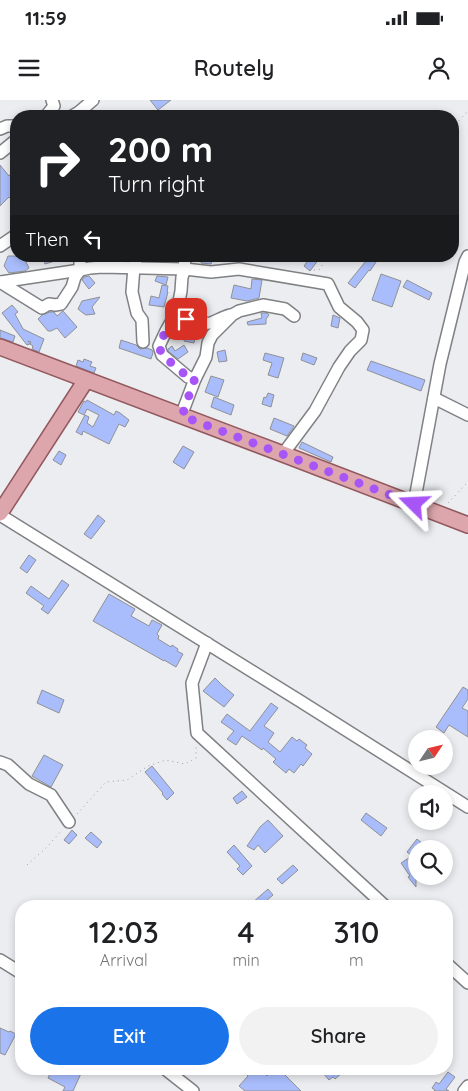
<!DOCTYPE html>
<html lang="en">
<head>
<meta charset="utf-8">
<style>
	:root { --surface:#fff; --page:#f2f2f2; --text:#202124; --muted:#757577; --accent:#1a73e8 }
	body { margin:0; font-family:Quicksand,sans-serif; background:var(--page); color:var(--text); height:100vh; display:flex; flex-direction:column; font-size:19px; white-space:nowrap }
	* { box-sizing:border-box; margin:0 }
	p { font-size:16px; color:var(--muted) }
	.icon { flex:none; width:28px; height:28px; fill:none; stroke:currentColor; stroke-width:2; stroke-linecap:round; stroke-linejoin:round }
	.map { position:relative; flex:1; overflow:hidden }
	.sheet { position:absolute; left:15px; top:800px; width:438px; height:175px; display:flex; flex-direction:column; background:var(--surface); border-radius:20px; box-shadow:0 2px 8px #0003 }
	.sheet>* { flex:none }
	.hud { position:absolute; left:10px; top:10px; width:449px; height:152px; border-radius:20px; box-shadow:0 2px 8px #0003; background:#202124; color:#fff; overflow:hidden }
	.needle { width:32px; rotate:55deg }
	.fabs { position:absolute; left:408px; top:630px; display:grid; gap:10px }
	.fabs a { display:grid; place-items:center; width:45px; height:45px; border-radius:50%; background:var(--surface); box-shadow:0 2px 8px #0003; font-size:25px }
	.pin { position:absolute; display:grid; place-items:center; width:42px; height:42px; color:#fff; margin:-21px; border-radius:10px; box-shadow:0 2px 8px #0006 }
	.me { position:absolute; width:55px; margin:-28px; rotate:291deg; stroke-linejoin:round; filter:drop-shadow(0 0 4px #0008) }
	.turn { display:flex; align-items:center; gap:18px; height:105px; padding:0 15px; font-size:22px }
	.turn .icon { width:65px; height:65px; stroke-width:2.5 }
	.turn b { display:block; font-size:35px; line-height:42px }
	.then { display:flex; align-items:center; height:48px; padding:0 15px; background:#0003; gap:10px; font-size:19px }
	.eta { display:flex; justify-content:space-evenly; align-items:center; height:85px; text-align:center }
	.eta b { font-size:30px; font-weight:600; line-height:35px }
	.cta { display:flex; gap:10px; margin-top:auto; padding:10px 15px }
	.cta a { flex:1; height:58px; border-radius:30px; background:var(--accent); color:#fff; font-size:20px; font-weight:600; line-height:58px; text-align:center }
	.cta a+a { background:var(--page); color:var(--text) }
	.status { display:flex; justify-content:space-between; align-items:center; height:35px; padding:0 25px; background:var(--surface); direction:ltr }
	.status svg { height:14px; fill:currentColor }
	header { display:flex; justify-content:space-between; align-items:center; height:65px; padding:0 15px; background:var(--surface); font-size:22px; font-weight:600 }
	.map>svg:first-child { display:block }
	.building { fill:#a9bdfc; stroke:#909194 }
	.lines { fill:none; stroke-linecap:round; stroke-linejoin:round }
	.minor-casing { stroke:#7f8184; stroke-width:14 }
	.major-casing { stroke:#92585e; stroke-width:18 }
	.path { stroke:#9c9d9f; stroke-width:1; stroke-dasharray:1 4; stroke-linecap:butt }
	.minor { stroke:#fff; stroke-width:11 }
	.major { stroke:#dca6ac; stroke-width:15 }
	.route { stroke:#a855f7; stroke-width:9; stroke-dasharray:0 16.2 }
</style>
</head>
<body>
<div class="status"><b>11:59</b><svg viewBox="0 0 49 12"><path d="M0 12V9h3v3zM5 12V6h3v6zM10 12V3h3v9zM15 12V0h3v12zM26 1h20v11H26zM47 4h2v5h-2z"/></svg></div>
<header><svg class="icon" aria-label="menu" viewBox="0 0 24 24"><path d="M4 6h16M4 12h16M4 18h16"/></svg>Routely<svg class="icon" aria-label="person" viewBox="0 0 24 24"><circle cx="12" cy="8" r="4"/><path d="M4 21q1-7 8-7t8 7"/></svg></header>
<div class="map">
<svg width="468" height="991" viewBox="0 0 468 991">
	<rect width="100%" height="100%" fill="#ecedf1"/>
	<g class="building">
		<path d="M 150,0 L 171,0 L 158,10 Z"/>
		<path d="M 0,65 L 9,76 L 16,66 L 16,104 L 9,97 L 0,106 Z"/>
		<path d="M 8,156 L 23,156 L 29,168 L 25,171 L 9,173 L 4,166 Z"/>
		<path d="M 43,156 L 65,156 L 65,158 L 45,164 Z"/>
		<path d="M 203,156 L 213,156 L 211,164 L 201,163 Z"/>
		<path d="M 311,156 L 321,156 L 310,171 L 304,166 Z"/>
		<path d="M 370,156 L 380,156 L 370,171 L 369,170 L 355,188 L 348,183 Z"/>
		<path d="M 381,174 L 401,181 L 392,207 L 372,200 Z"/>
		<path d="M 89,176 L 95,183 L 89,189 L 82,180 L 84,177 Z"/>
		<path d="M 157,176 L 168,177 L 166,185 L 155,181 Z"/>
		<path d="M 252,179 L 262,180 L 259,198 L 247,201 L 231,198 L 234,185 L 251,189 Z"/>
		<path d="M 407,180 L 432,193 L 429,200 L 403,187 Z"/>
		<path d="M 162,185 L 168,186 L 167,192 L 168,192 L 164,207 L 149,205 L 151,196 L 159,198 Z"/>
		<path d="M 100,197 L 92,207 L 95,214 L 86,215 L 83,213 L 78,209 L 82,201 Z"/>
		<path d="M 193,200 L 201,201 L 200,212 L 192,211 Z"/>
		<path d="M 12,205 L 18,212 L 15,214 L 23,229 L 44,239 L 39,252 L 32,249 L 33,246 L 30,244 L 31,242 L 28,241 L 30,244 L 27,245 L 2,213 Z"/>
		<path d="M 63,211 L 77,227 L 65,238 L 57,228 L 51,231 L 48,231 L 38,219 L 42,215 L 50,212 L 54,212 L 57,216 Z"/>
		<path d="M 261,213 L 267,213 L 269,215 L 266,219 L 266,224 L 248,225 L 247,222 L 262,218 Z"/>
		<path d="M 333,215 L 340,218 L 338,228 L 331,226 Z"/>
		<path d="M 186,228 L 196,230 L 194,243 L 184,241 Z"/>
		<path d="M 0,230 L 15,236 L 13,242 L 0,238 Z"/>
		<path d="M 121,240 L 136,245 L 140,249 L 147,248 L 152,250 L 153,253 L 151,259 L 119,248 Z"/>
		<path d="M 184,245 L 188,252 L 178,259 L 168,251 L 168,249 L 172,246 L 175,251 Z"/>
		<path d="M 225,250 L 227,261 L 219,262 L 217,252 Z"/>
		<path d="M 265,253 L 284,258 L 278,278 L 268,275 L 272,263 L 263,260 Z"/>
		<path d="M 303,253 L 317,258 L 314,265 L 301,260 Z"/>
		<path d="M 84,259 L 92,262 L 90,266 L 96,268 L 94,273 L 76,266 L 78,260 L 83,262 Z"/>
		<path d="M 371,261 L 425,280 L 421,291 L 367,270 Z"/>
		<path d="M 211,276 L 224,280 L 218,297 L 205,292 Z"/>
		<path d="M 268,293 L 274,295 L 271,307 L 262,304 L 264,297 L 266,298 Z"/>
		<path d="M 214,297 L 234,305 L 231,315 L 211,307 Z"/>
		<path d="M 87,300 L 114,315 L 116,311 L 120,313 L 129,320 L 125,327 L 119,324 L 109,344 L 83,331 L 82,335 L 76,332 L 85,315 L 89,317 L 87,323 L 93,327 L 99,315 L 87,309 L 84,315 L 78,312 L 84,301 L 86,302 Z"/>
		<path d="M 274,318 L 294,326 L 287,336 L 270,329 Z"/>
		<path d="M 302,342 L 333,357 L 331,362 L 299,348 Z"/>
		<path d="M 183,346 L 194,352 L 184,369 L 173,362 Z"/>
		<path d="M 59,351 L 66,355 L 61,365 L 53,360 Z"/>
		<path d="M 98,415 L 105,421 L 91,439 L 84,434 Z"/>
		<path d="M 29,455 L 36,460 L 27,473 L 20,468 Z"/>
		<path d="M 62,480 L 69,485 L 48,514 L 41,509 L 44,506 L 26,493 L 31,486 L 49,499 Z"/>
		<path d="M 109,494 L 135,509 L 131,516 L 149,526 L 152,520 L 162,525 L 157,534 L 159,536 L 158,539 L 171,547 L 172,545 L 178,549 L 177,551 L 183,554 L 176,567 L 164,560 L 164,561 L 93,521 Z"/>
		<path d="M 215,578 L 222,585 L 234,595 L 224,607 L 203,591 Z"/>
		<path d="M 463,587 L 468,590 L 468,599 L 462,608 L 468,611 L 468,637 L 449,625 L 444,633 L 436,627 Z"/>
		<path d="M 42,590 L 64,600 L 59,613 L 37,603 Z"/>
		<path d="M 271,603 L 278,608 L 264,626 L 274,633 L 268,642 L 280,652 L 292,637 L 297,641 L 299,639 L 307,645 L 305,648 L 312,654 L 303,666 L 301,664 L 294,673 L 289,669 L 286,673 L 273,662 L 276,659 L 263,648 L 262,650 L 242,636 L 236,645 L 227,639 L 234,631 L 221,622 L 227,614 L 250,631 Z"/>
		<path d="M 44,655 L 63,665 L 51,687 L 32,676 Z"/>
		<path d="M 152,666 L 174,693 L 167,700 L 162,694 L 163,693 L 145,672 Z"/>
		<path d="M 242,691 L 247,697 L 237,704 L 233,698 Z"/>
		<path d="M 366,713 L 387,728 L 381,736 L 361,720 Z"/>
		<path d="M 268,720 L 283,736 L 265,753 L 258,745 L 254,750 L 247,746 L 260,727 Z"/>
		<path d="M 72,730 L 77,735 L 69,744 L 64,740 Z"/>
		<path d="M 91,732 L 102,742 L 97,748 L 85,738 Z"/>
		<path d="M 417,739 L 429,749 L 416,749 L 416,787 L 408,777 L 410,776 L 401,763 L 412,756 L 407,752 Z"/>
		<path d="M 234,745 L 252,766 L 243,775 L 237,769 L 240,766 L 227,752 Z"/>
		<path d="M 293,765 L 298,770 L 282,784 L 277,779 Z"/>
		<path d="M 268,789 L 273,795 L 260,806 L 255,806 L 252,803 Z"/>
		<path d="M 0,928 L 9,932 L 10,931 L 16,934 L 5,955 L 0,953 Z"/>
		<path d="M 52,969 L 83,969 L 73,991 L 63,991 L 65,987 L 48,978 Z"/>
		<path d="M 248,969 L 260,969 L 267,976 L 274,969 L 279,969 L 301,991 L 245,991 L 239,986 L 248,976 L 245,973 Z"/>
		<path d="M 326,969 L 337,969 L 341,974 L 335,979 L 333,977 L 329,980 L 322,972 Z"/>
		<path d="M 448,972 L 455,977 L 446,989 L 449,991 L 434,991 L 435,990 L 432,988 L 436,982 L 439,984 Z"/>
	</g>
	<g class="lines">
		<g class="minor-casing">
			<g id="minor">
				<path d="M 46,16 L 54,6 L 52,0"/>
				<path d="M 72,16 L 79,12 L 93,0"/>
				<path d="M 0,29 L 7,26 L 16,26"/>
				<path d="M 0,53 L 16,40"/>
				<path d="M 0,146 L 16,135"/>
				<path d="M 137,156 L 134,167 L 132,192 L 137,213 L 142,220 L 143,242"/>
				<path d="M 0,182 L 80,170 L 90,168 L 102,167 L 185,169 L 211,172 L 239,169 L 328,184 L 339,207 L 357,222 L 363,230 L 361,240 L 350,251 L 339,267 L 315,311 L 283,354"/>
				<path d="M 0,182 L 42,208 L 49,204 L 55,205 L 61,204 L 72,187 L 75,177 L 80,170 L 80,156"/>
				<path d="M 174,217 C 184,219 202,225 211,223 C 217,221 222,217 230,215"/>
				<path d="M 195,279 L 206,257 L 208,243 L 212,235 L 232,215 L 239,211 L 263,205 L 285,209 L 294,216"/>
				<path d="M 434,298 L 468,315"/>
				<path d="M 181,316 L 195,279 L 188,277 L 162,255 L 159,246 L 166,231 L 174,217 L 178,207 L 181,191 L 182,177 L 185,169 L 184,156"/>
				<path d="M 414,404 L 440,264 L 465,162 L 468,156"/>
				<path d="M 0,415 L 300,601 L 468,707"/>
				<path d="M 207,543 L 192,583 L 197,633 L 385,806"/>
				<path d="M 0,662 L 8,665 L 29,684 L 51,695 L 69,722"/>
				<path d="M 0,860 L 21,873"/>
				<path d="M 446,863 L 468,883"/>
				<path d="M 165,969 L 193,991"/>
				<path d="M 464,991 L 468,986"/>
			</g>
		</g>
		<g class="major-casing">
			<g id="major">
				<path d="M 0,247 L 283,354 L 468,425"/>
				<path d="M 0,413 L 86,280"/>
			</g>
		</g>
		<g class="path">
			<path d="M 452,28 L 468,11"/>
			<path d="M 215,162 L 216,159 L 221,156"/>
			<path d="M 309,170 L 319,170 L 329,156"/>
			<path d="M 448,403 L 468,382"/>
			<path d="M 77,714 L 106,682 L 127,680 L 148,666 L 166,660 L 185,664 L 196,658 L 196,646"/>
			<path d="M 27,765 L 46,748 L 62,730"/>
		</g>
		<use href="#minor" class="minor"/>
		<use href="#major" class="major"/>
	</g>
	<g class="lines">
		<path class="route" d="M 186,219 L 174,218 L 166,230 L 159,246 L 162,255 L 188,277 L 195,278 L 182,316 L 414,404"/>
	</g>
</svg>
<div class="fabs">
<a><svg class="needle" viewBox="-14 -14 28 28"><path d="M0-13l5 13h-10z" fill="#e53935"/><path d="M0 13l5-13h-10z" fill="#757577"/></svg></a>
<a><svg class="icon" aria-label="sound" viewBox="0 0 24 24"><path d="M4 9h4l5-4v14l-5-4H4zM17 9q2 3 0 6"/></svg></a>
<a><svg class="icon" aria-label="search" viewBox="0 0 24 24"><circle cx="10" cy="10" r="6"/><path d="M15 15l6 6"/></svg></a>
</div>
<div class="pin" style="left:186px;top:219px;background:#d93025"><svg class="icon" aria-label="arrive" viewBox="0 0 24 24"><path d="M6 21V4h12l-3 4 3 4H6"/></svg></div>
<svg class="me" style="left:414px;top:404px" viewBox="-20 -20 40 40"><path d="M0-17L14 15 0 8-14 15z" fill="#a855f7" stroke="#fff" stroke-width="4"/></svg>
<div class="hud">
<div class="turn"><svg class="icon" aria-label="right" viewBox="0 0 24 24"><path d="M7 20v-9h11M14 6l5 5-5 5"/></svg><div><b>200 m</b>Turn right</div></div>
<div class="then">Then<svg class="icon" aria-label="left" viewBox="0 0 24 24"><path d="M17 20v-9H6M10 6l-5 5 5 5"/></svg></div>
</div>
<section class="sheet">
<div class="eta">
<div><b>12:03</b><p>Arrival</p></div>
<div><b>4</b><p>min</p></div>
<div><b>310</b><p>m</p></div>
</div>
<div class="cta"><a>Exit</a><a>Share</a></div>
</section>
</div>
</body>
</html>
